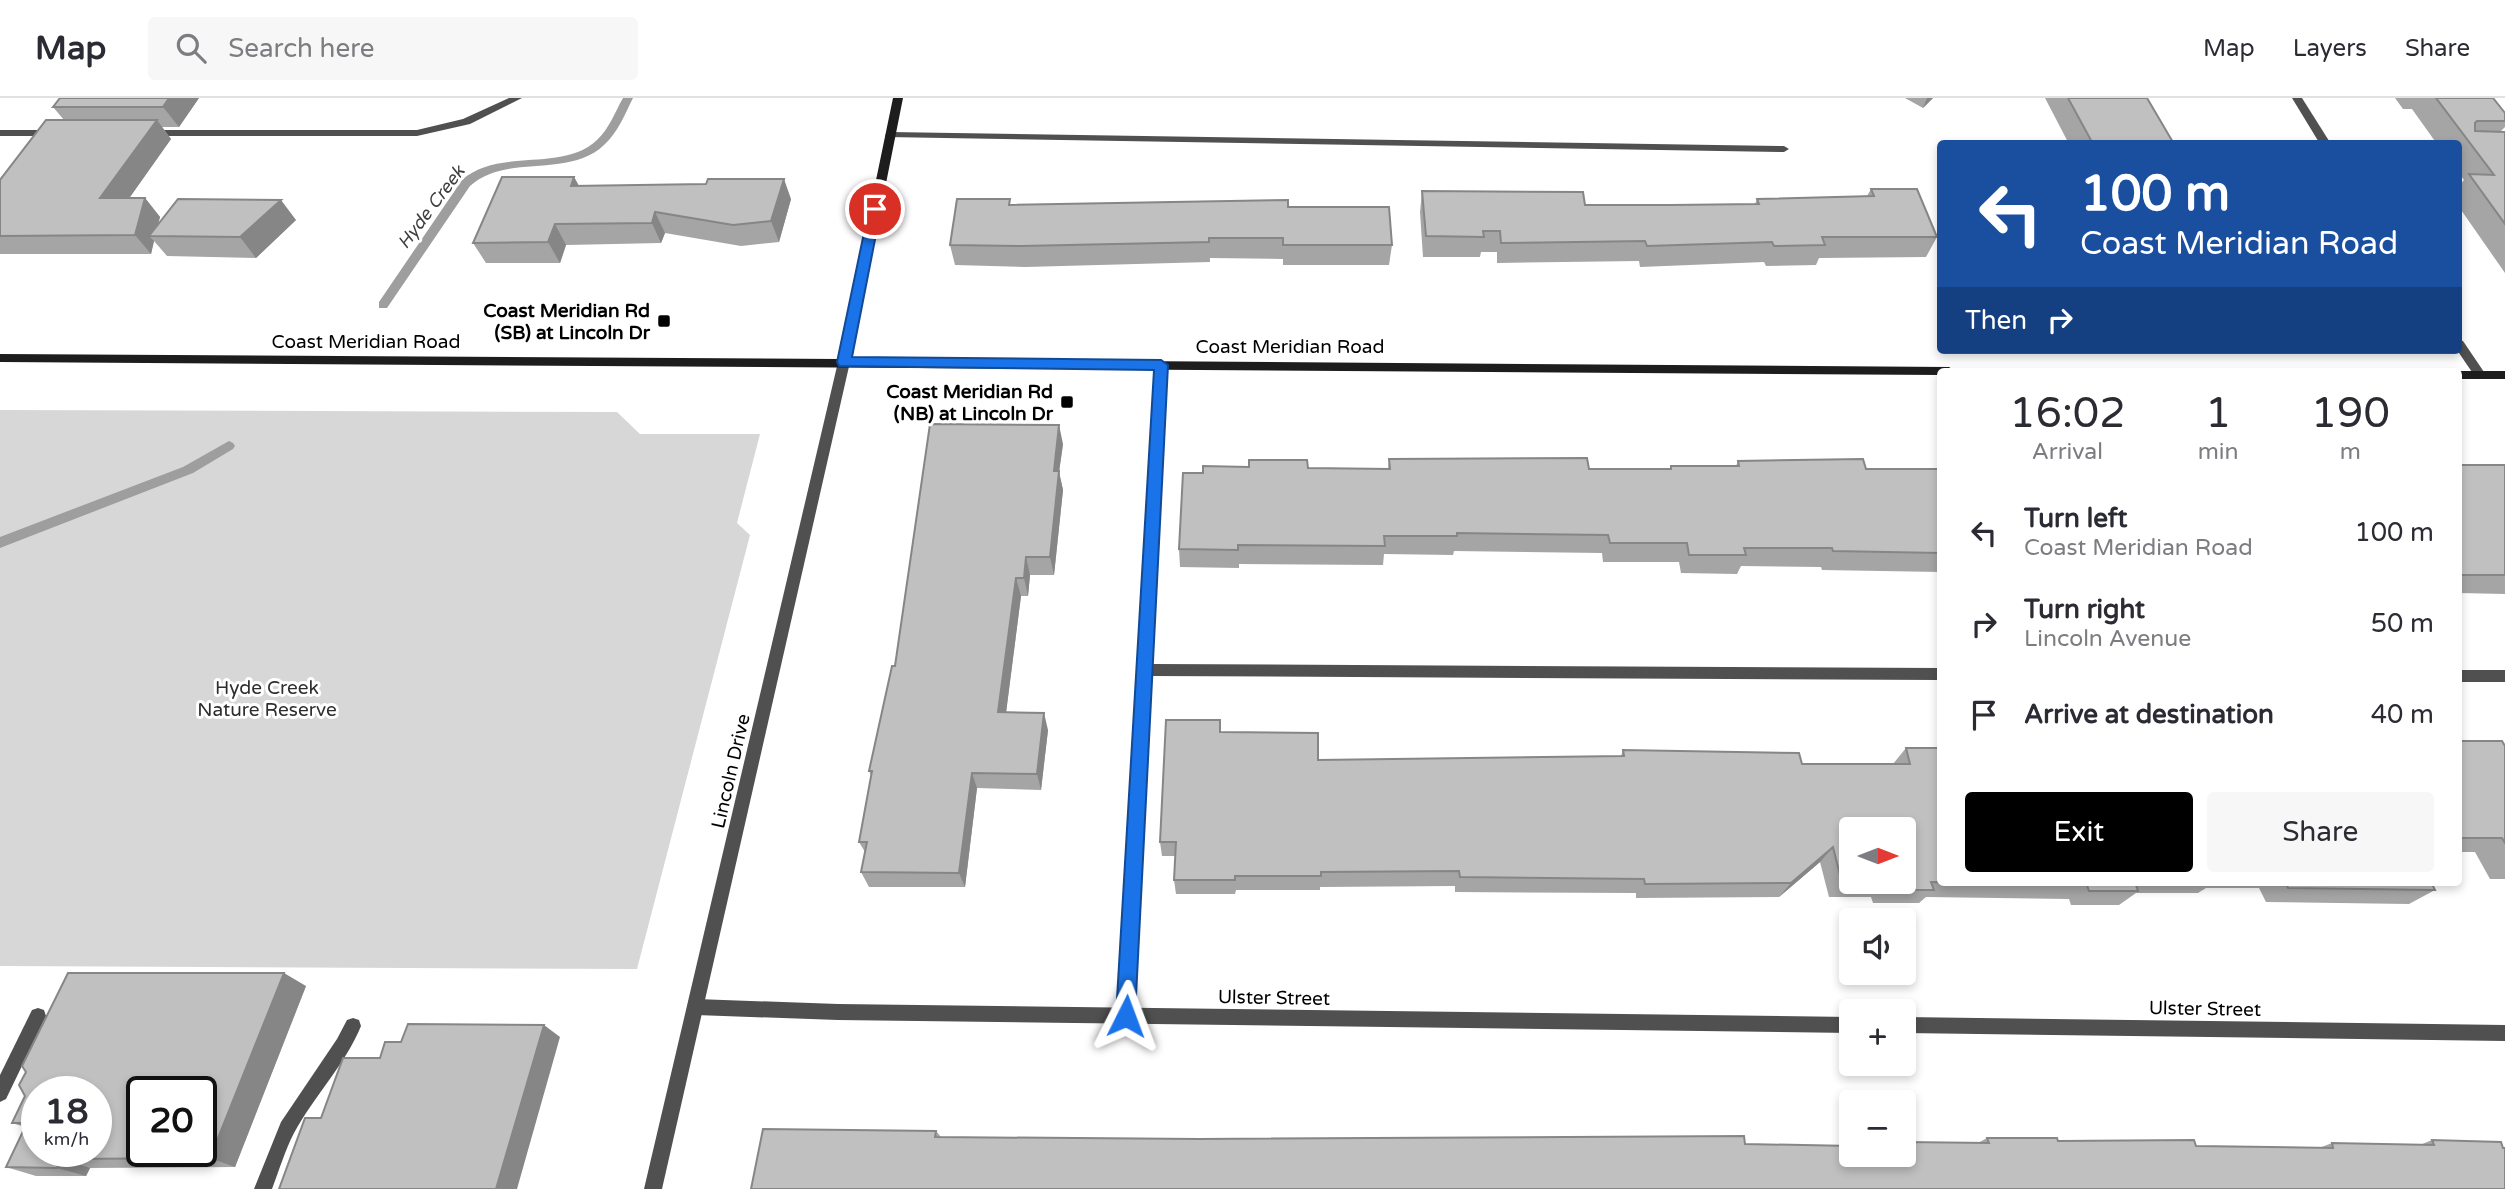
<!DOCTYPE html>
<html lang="en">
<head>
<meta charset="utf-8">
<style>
	:root { --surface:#fff; --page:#f7f7f7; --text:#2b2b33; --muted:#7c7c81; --line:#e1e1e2; --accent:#000 }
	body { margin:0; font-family:"Varela Round",sans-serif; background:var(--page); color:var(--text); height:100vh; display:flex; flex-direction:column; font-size:26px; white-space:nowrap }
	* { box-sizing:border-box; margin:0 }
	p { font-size:23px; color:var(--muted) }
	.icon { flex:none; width:38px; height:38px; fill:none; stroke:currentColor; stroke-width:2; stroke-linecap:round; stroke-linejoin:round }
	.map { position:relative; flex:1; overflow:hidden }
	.panel { position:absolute; left:1937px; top:270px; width:525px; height:518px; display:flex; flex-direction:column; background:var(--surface); border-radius:7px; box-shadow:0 4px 10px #0003 }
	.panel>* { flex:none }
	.guide { position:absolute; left:1937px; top:42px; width:525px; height:214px; border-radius:7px; box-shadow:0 4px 10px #0003; background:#1a4fa0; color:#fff; overflow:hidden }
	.needle { width:46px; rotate:90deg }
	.tools { position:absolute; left:1839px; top:719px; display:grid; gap:14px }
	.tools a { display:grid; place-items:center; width:77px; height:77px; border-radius:7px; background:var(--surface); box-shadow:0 4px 10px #0003; font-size:35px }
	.speed { position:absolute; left:21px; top:978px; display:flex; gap:14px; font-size:35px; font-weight:700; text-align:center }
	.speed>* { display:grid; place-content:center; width:91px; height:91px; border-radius:50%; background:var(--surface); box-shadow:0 4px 10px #0003; line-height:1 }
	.speed small { font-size:18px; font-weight:400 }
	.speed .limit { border:4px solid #111; border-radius:10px; background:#fff; color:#111 }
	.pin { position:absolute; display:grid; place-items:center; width:60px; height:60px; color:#fff; margin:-30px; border:4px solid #fff; border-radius:50%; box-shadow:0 2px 7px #0007 }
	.me { position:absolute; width:77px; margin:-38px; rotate:3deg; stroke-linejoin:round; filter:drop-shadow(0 0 5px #0008) }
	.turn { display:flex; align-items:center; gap:24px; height:147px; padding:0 28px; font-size:32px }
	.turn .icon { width:91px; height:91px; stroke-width:2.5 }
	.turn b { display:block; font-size:49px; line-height:60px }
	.then { display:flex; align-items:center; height:66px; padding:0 28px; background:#0003; gap:14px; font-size:26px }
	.eta { display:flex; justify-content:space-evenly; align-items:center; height:119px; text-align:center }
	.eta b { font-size:42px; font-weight:600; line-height:49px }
	.cta { display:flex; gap:14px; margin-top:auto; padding:14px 28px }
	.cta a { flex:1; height:80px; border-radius:7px; background:var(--accent); color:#fff; font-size:28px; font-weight:600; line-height:80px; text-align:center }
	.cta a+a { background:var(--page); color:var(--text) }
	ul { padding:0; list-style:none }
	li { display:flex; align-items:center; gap:21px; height:91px; padding:0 28px }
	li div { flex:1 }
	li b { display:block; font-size:26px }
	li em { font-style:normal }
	header { display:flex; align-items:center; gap:42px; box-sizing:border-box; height:98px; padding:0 35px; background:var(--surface); border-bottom:2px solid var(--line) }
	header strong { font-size:33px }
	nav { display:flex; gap:38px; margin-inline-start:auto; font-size:24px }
	.search { width:490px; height:63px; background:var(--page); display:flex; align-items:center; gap:18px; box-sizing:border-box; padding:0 24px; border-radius:7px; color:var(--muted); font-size:26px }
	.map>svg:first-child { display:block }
	.green { fill:#d7d7d7 }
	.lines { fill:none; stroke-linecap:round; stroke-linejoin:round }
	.stream { fill:#9e9e9e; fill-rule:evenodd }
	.service { fill:#505050; fill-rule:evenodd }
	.minor { fill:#505050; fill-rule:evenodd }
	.tertiary { fill:#505050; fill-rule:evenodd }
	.secondary { fill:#1d1d1d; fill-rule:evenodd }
	.wall { fill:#a5a5a5 }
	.shaded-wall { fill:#868686 }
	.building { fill:#c0c0c0; stroke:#868686; stroke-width:2; fill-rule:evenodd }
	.route { fill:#1a73e8; stroke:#114b97; stroke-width:2 }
	.poi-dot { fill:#000; stroke:#fff; stroke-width:2.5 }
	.labels { text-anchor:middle; stroke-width:6; stroke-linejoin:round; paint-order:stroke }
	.far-water-label { font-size:18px; font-style:italic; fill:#3f3f3f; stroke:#fff }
	.poi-label { font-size:19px; font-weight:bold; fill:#000; stroke:#fff; text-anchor:end }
	.street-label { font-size:19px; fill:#000; stroke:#fff }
	.park-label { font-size:19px; fill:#2e2e2e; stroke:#fff }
</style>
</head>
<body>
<header>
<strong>Map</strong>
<div class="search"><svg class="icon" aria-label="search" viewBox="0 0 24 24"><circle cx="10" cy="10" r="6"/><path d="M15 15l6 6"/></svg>Search here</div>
<nav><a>Map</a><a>Layers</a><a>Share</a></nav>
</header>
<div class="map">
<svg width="2505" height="1091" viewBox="0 0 2505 1091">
	<rect width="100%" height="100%" fill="#fff"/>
	<path class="green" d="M 0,312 L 617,314 L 640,336 L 760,336 L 737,425 L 750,437 L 637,871 L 0,868 Z"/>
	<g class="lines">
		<g class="stream">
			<path d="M 623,0 L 633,0 C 625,16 618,34 604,47 C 568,81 506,55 470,88 L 387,210 L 379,210 L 379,204 L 462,82 C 499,49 562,75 597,42 C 609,31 615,14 623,0 Z"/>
			<path d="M 229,343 L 233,345 L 235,348 L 233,351 L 193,375 L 0,450 L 0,439 L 183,369 Z"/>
		</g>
		<g class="service">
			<path d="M 509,0 L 522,0 L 470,26 L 417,38 L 148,38 L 143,35 L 148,32 L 417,32 L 463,21 Z"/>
			<path d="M 0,32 L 55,32 L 60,35 L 55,38 L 0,38 Z"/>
			<path d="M 890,34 L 1784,48 L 1789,51 L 1784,54 L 886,39 L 885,37 Z"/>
			<path d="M 1161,263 L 1167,267 L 1152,566 L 1941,570 L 1941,582 L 1151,578 L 1134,918 L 1132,924 L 1126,926 L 1120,924 L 1118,918 L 1155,267 Z"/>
			<rect x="2459" y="572" width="46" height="12"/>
			<path d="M 38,910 L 44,912 L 46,918 L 6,1001 L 0,1004 L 0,977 L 32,912 Z"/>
			<path d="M 353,920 L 359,922 L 361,928 C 345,967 314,998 294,1035 C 285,1052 279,1073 272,1091 L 254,1091 L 281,1024 L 337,941 L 347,922 Z"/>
		</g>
		<g class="minor">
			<path d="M 2292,0 L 2302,0 L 2331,46 L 2320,46 Z"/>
			<path d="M 2459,242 L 2463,243 L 2484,274 L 2486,277 L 2484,280 L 2476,280 L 2457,252 L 2459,252 Z"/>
			<path d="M 696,901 L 838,906 L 1852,919 L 1852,935 L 838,922 L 696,917 L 690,915 L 688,909 L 690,903 Z"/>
			<path d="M 1904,919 L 2505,927 L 2505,943 L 1904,935 Z"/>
		</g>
		<path class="tertiary" d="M 844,260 L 850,264 L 662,1091 L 644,1091 L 838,264 Z"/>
		<g class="secondary">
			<path d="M 893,0 L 903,0 L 851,261 L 1949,269 L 1955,273 L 1941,273 L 1941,277 L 0,264 L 0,256 L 839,261 Z"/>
			<path d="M 2457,273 L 2505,273 L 2505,281 L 2459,281 Z"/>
		</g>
	</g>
	<g class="wall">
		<path d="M 60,0 L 199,0 L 179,29 L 162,29 L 171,41 L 129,100 L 145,100 L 160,119 L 158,126 L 296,122 L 256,160 L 167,158 L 154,143 L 151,156 L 0,156 L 0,82 L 64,22 L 53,9 Z"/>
		<path d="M 1905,0 L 1933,0 L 1923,10 Z"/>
		<path d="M 2045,0 L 2147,0 L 2174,46 L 2069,46 Z"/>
		<path d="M 2395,0 L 2493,0 L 2505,15 L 2505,29 L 2501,33 L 2505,34 L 2505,175 L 2459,109 L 2459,88 L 2464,82 L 2459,75 L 2459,46 L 2437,46 L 2412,11 L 2403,11 Z"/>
		<path d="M 574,79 L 579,88 L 791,101 L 779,144 L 741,148 L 665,135 L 661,145 L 566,147 L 560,165 L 486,165 L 473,145 Z"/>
		<path d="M 1871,91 L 1937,139 L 1926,159 L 1819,160 L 1816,167 L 1766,168 L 1764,164 L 1640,169 L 1639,163 L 1497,165 L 1497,154 L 1481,154 L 1480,159 L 1423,159 L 1420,114 L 1422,93 L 1585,107 L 1755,106 L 1757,101 L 1867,98 Z"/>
		<path d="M 1011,107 L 1392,147 L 1389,167 L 1283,167 L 1283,161 L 1210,160 L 1210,164 L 1025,169 L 955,167 L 950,147 Z"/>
		<path d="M 1063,346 L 1059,374 L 1063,392 L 1054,477 L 1030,477 L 1028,498 L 1021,498 L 1006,614 L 1048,632 L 1041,692 L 977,690 L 965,789 L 869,789 L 861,774 L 865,754 L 859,744 L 871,677 L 869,673 L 895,568 Z"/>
		<path d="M 1389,361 L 1589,371 L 1670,371 L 1671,368 L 1736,368 L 1738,363 L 1866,371 L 1941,371 L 1941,474 L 1822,472 L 1821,469 L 1741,468 L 1737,476 L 1681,475 L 1679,464 L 1603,464 L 1602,455 L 1454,453 L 1453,457 L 1384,456 L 1383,467 L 1239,466 L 1239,470 L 1180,469 L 1179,451 L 1203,375 L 1308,370 L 1388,371 Z"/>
		<path d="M 2459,367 L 2505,367 L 2505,496 L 2459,495 Z"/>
		<path d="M 1220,634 L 1318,662 L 1621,658 L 1623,652 L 1802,666 L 1893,666 L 1906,650 L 1941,784 L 2431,784 L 2435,792 L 2409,806 L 2266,804 L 2259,790 L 2206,790 L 2198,795 L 2136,795 L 2119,807 L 2071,807 L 2069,801 L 1926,799 L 1919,805 L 1873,805 L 1871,799 L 1829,799 L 1820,764 L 1779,799 L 1636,800 L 1636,795 L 1455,794 L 1455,788 L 1320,789 L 1320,792 L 1236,792 L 1235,796 L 1176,796 L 1174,782 L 1175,758 L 1162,758 L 1160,744 Z"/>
		<path d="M 2459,643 L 2505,648 L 2505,781 L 2490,781 L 2475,754 L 2459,754 Z"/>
		<path d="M 306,888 L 235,1069 L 90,1070 L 86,1078 L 36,1078 L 6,1069 L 25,1029 L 12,1025 L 25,998 Z"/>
		<path d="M 936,1033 L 941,1039 L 1745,1046 L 1852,1057 L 1978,1045 L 1987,1040 L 2196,1048 L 2319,1050 L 2332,1045 L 2420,1047 L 2432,1042 L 2503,1050 L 751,1091 Z"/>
	</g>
	<g class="shaded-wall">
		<path d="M 169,0 L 199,0 L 179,29 L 163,9 Z"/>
		<path d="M 1927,0 L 1933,0 L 1923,10 Z"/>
		<path d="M 157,22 L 171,41 L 116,119 L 100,100 Z"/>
		<path d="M 574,79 L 585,99 L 571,88 Z"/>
		<path d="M 784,81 L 791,101 L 779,144 L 771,123 Z"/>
		<path d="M 145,100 L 160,119 L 155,138 L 149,138 L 154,143 L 151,156 L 135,137 Z"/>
		<path d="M 281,102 L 296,122 L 256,160 L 240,139 Z"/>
		<path d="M 655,114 L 665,135 L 661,145 L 652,125 Z"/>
		<path d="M 555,126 L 566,147 L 560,165 L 548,144 Z"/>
		<path d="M 1059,327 L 1063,346 L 1059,374 L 1063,392 L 1054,477 L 1050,459 L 1054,373 Z"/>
		<path d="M 1026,459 L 1030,477 L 1028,498 L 1024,480 Z"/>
		<path d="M 1016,480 L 1021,498 L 1004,631 L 998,614 Z"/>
		<path d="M 1044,615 L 1048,632 L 1041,692 L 1037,676 Z"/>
		<path d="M 972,675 L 977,690 L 965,789 L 959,775 Z"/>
		<path d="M 1833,749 L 1820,764 L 1779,799 L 1791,785 Z"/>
		<path d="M 284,875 L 306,888 L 235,1069 L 210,1060 Z"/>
		<path d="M 544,927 L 560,939 L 517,1091 L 496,1091 Z"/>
		<path d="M 61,1061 L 90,1070 L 86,1078 L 57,1070 Z"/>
	</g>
	<g class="building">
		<path d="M 60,0 L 169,0 L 163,9 L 53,9 Z"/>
		<path d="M 2068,0 L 2147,0 L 2174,46 L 2093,46 Z"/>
		<path d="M 2436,0 L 2493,0 L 2505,15 L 2505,23 L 2477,23 L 2475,25 L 2475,33 L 2505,34 L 2505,126 L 2469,76 L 2494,77 Z"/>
		<path d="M 46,22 L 157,22 L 100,100 L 145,100 L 135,137 L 0,138 L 0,82 Z"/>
		<path d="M 502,79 L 574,79 L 571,88 L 706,86 L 708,81 L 784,81 L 771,123 L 733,127 L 655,114 L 652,125 L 555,126 L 548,144 L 473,145 Z"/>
		<path d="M 1871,91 L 1917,91 L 1937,139 L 1822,139 L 1825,147 L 1774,148 L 1772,144 L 1647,148 L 1645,143 L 1501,145 L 1500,133 L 1483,133 L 1484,139 L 1426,138 L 1422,93 L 1583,94 L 1585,107 L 1671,107 L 1759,106 L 1757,101 L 1874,98 Z"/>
		<path d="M 178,101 L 281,102 L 240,139 L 149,138 Z"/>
		<path d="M 957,101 L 1010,101 L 1009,107 L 1288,102 L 1288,109 L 1389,109 L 1392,147 L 1283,147 L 1283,140 L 1209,140 L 1209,144 L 1021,148 L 950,147 Z"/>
		<path d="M 930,326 L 1059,327 L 1054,373 L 1059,373 L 1050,459 L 1026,459 L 1024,480 L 1016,480 L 998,614 L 1044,615 L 1037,676 L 972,675 L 959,775 L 861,774 L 867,744 L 859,744 L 872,673 L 869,673 L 892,568 L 895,568 Z"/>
		<path d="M 1587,360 L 1589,371 L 1671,371 L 1671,368 L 1739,368 L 1738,363 L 1863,361 L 1866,371 L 1941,371 L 1941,455 L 1833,453 L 1832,450 L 1744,450 L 1746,457 L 1689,457 L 1687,445 L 1610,445 L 1608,437 L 1457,435 L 1457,438 L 1384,438 L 1385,448 L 1238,447 L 1238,452 L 1179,451 L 1183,375 L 1203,375 L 1203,368 L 1249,369 L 1249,362 L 1307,362 L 1308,370 L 1390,371 L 1389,361 Z"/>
		<rect x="2459" y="367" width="46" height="110"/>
		<path d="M 1166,622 L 1220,622 L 1220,634 L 1318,635 L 1318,662 L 1624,658 L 1623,652 L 1799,655 L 1802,666 L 1910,666 L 1906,650 L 1941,650 L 1941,784 L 2135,784 L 2138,793 L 2089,793 L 2087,787 L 1931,784 L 1934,792 L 1887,792 L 1885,785 L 1842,785 L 1833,749 L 1791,785 L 1645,786 L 1644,781 L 1460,779 L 1459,773 L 1321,774 L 1321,778 L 1235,778 L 1235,782 L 1174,782 L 1176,744 L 1160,744 ZM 1852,732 L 1904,732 L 1904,784 L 1852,784 Z"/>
		<path d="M 2459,643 L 2502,643 L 2505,648 L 2505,745 L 2502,740 L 2459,740 Z"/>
		<path d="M 2286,784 L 2431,784 L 2435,792 L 2288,790 Z"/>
		<path d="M 68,875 L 284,875 L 210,1060 L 61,1061 L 57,1070 L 6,1069 L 27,1025 L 12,1025 L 25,998 L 19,987 L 26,974 L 22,968 ZM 37,994 L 96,994 L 96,1054 L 37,1054 ZM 142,994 L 201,994 L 201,1054 L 142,1054 Z"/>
		<path d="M 408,926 L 544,927 L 496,1091 L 279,1091 L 305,1020 L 321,1020 L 343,960 L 380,960 L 385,944 L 401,944 Z"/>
		<path d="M 763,1031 L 936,1033 L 935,1039 L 1199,1041 L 1744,1038 L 1745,1046 L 1852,1048 L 1852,1057 L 1904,1057 L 1904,1044 L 1989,1045 L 1987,1040 L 2057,1040 L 2058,1043 L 2194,1042 L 2196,1048 L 2333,1050 L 2332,1045 L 2434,1047 L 2432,1042 L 2501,1044 L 2503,1050 L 2505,1050 L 2505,1091 L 751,1091 Z"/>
	</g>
	<path class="route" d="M 875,107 L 881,111 L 852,259 L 1161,262 L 1168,267 L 1135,918 L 1132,924 L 1126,927 L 1119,924 L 1116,918 L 1154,272 L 839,268 L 837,264 L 869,111 Z"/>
	<g class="poi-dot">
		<rect x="657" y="216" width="14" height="14" rx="3.5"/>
		<rect x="1060" y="297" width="14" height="14" rx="3.5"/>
	</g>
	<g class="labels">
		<g class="far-water-label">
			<text transform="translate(431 109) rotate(-53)" y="6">Hyde Creek</text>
		</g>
		<g class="poi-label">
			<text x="650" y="219">Coast Meridian Rd<tspan x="650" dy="22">(SB) at Lincoln Dr</tspan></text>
			<text x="1053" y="300">Coast Meridian Rd<tspan x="1053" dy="22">(NB) at Lincoln Dr</tspan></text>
		</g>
		<g class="street-label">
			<text x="366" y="250">Coast Meridian Road</text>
			<text x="1290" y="255">Coast Meridian Road</text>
			<text transform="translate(730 673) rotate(-77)" y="7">Lincoln Drive</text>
			<text transform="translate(1274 899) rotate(1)" y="7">Ulster Street</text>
			<text transform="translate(2205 910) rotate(1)" y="7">Ulster Street</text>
		</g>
		<g class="park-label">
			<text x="267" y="596">Hyde Creek<tspan x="267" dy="22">Nature Reserve</tspan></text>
		</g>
	</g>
</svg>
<div class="tools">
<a><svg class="needle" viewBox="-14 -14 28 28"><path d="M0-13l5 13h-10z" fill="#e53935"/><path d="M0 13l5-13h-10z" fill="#7c7c81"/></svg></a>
<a><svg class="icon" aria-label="sound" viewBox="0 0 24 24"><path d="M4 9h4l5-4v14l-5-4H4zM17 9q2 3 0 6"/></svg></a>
<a>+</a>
<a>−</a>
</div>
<div class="speed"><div>18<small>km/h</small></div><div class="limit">20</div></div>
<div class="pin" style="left:875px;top:111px;background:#d93025"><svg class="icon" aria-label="arrive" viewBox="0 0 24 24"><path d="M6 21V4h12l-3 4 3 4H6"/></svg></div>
<svg class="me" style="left:1126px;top:918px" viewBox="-20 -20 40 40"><path d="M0-17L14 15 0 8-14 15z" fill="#1a73e8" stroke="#fff" stroke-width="4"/></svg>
<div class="guide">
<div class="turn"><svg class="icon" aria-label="left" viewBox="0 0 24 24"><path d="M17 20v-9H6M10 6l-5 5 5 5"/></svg><div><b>100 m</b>Coast Meridian Road</div></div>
<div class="then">Then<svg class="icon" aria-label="right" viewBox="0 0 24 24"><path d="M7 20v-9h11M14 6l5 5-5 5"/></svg></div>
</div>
<section class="panel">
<div class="eta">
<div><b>16:02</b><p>Arrival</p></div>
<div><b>1</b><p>min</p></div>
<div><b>190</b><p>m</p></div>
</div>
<ul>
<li><svg class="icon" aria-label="left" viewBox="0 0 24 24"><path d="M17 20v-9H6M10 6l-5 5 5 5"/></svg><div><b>Turn left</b><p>Coast Meridian Road</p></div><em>100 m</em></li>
<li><svg class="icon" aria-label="right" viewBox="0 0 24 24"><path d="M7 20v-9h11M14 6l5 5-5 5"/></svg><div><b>Turn right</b><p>Lincoln Avenue</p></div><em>50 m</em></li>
<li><svg class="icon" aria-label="arrive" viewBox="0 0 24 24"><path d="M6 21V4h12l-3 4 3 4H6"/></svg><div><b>Arrive at destination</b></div><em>40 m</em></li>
</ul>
<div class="cta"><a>Exit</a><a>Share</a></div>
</section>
</div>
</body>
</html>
